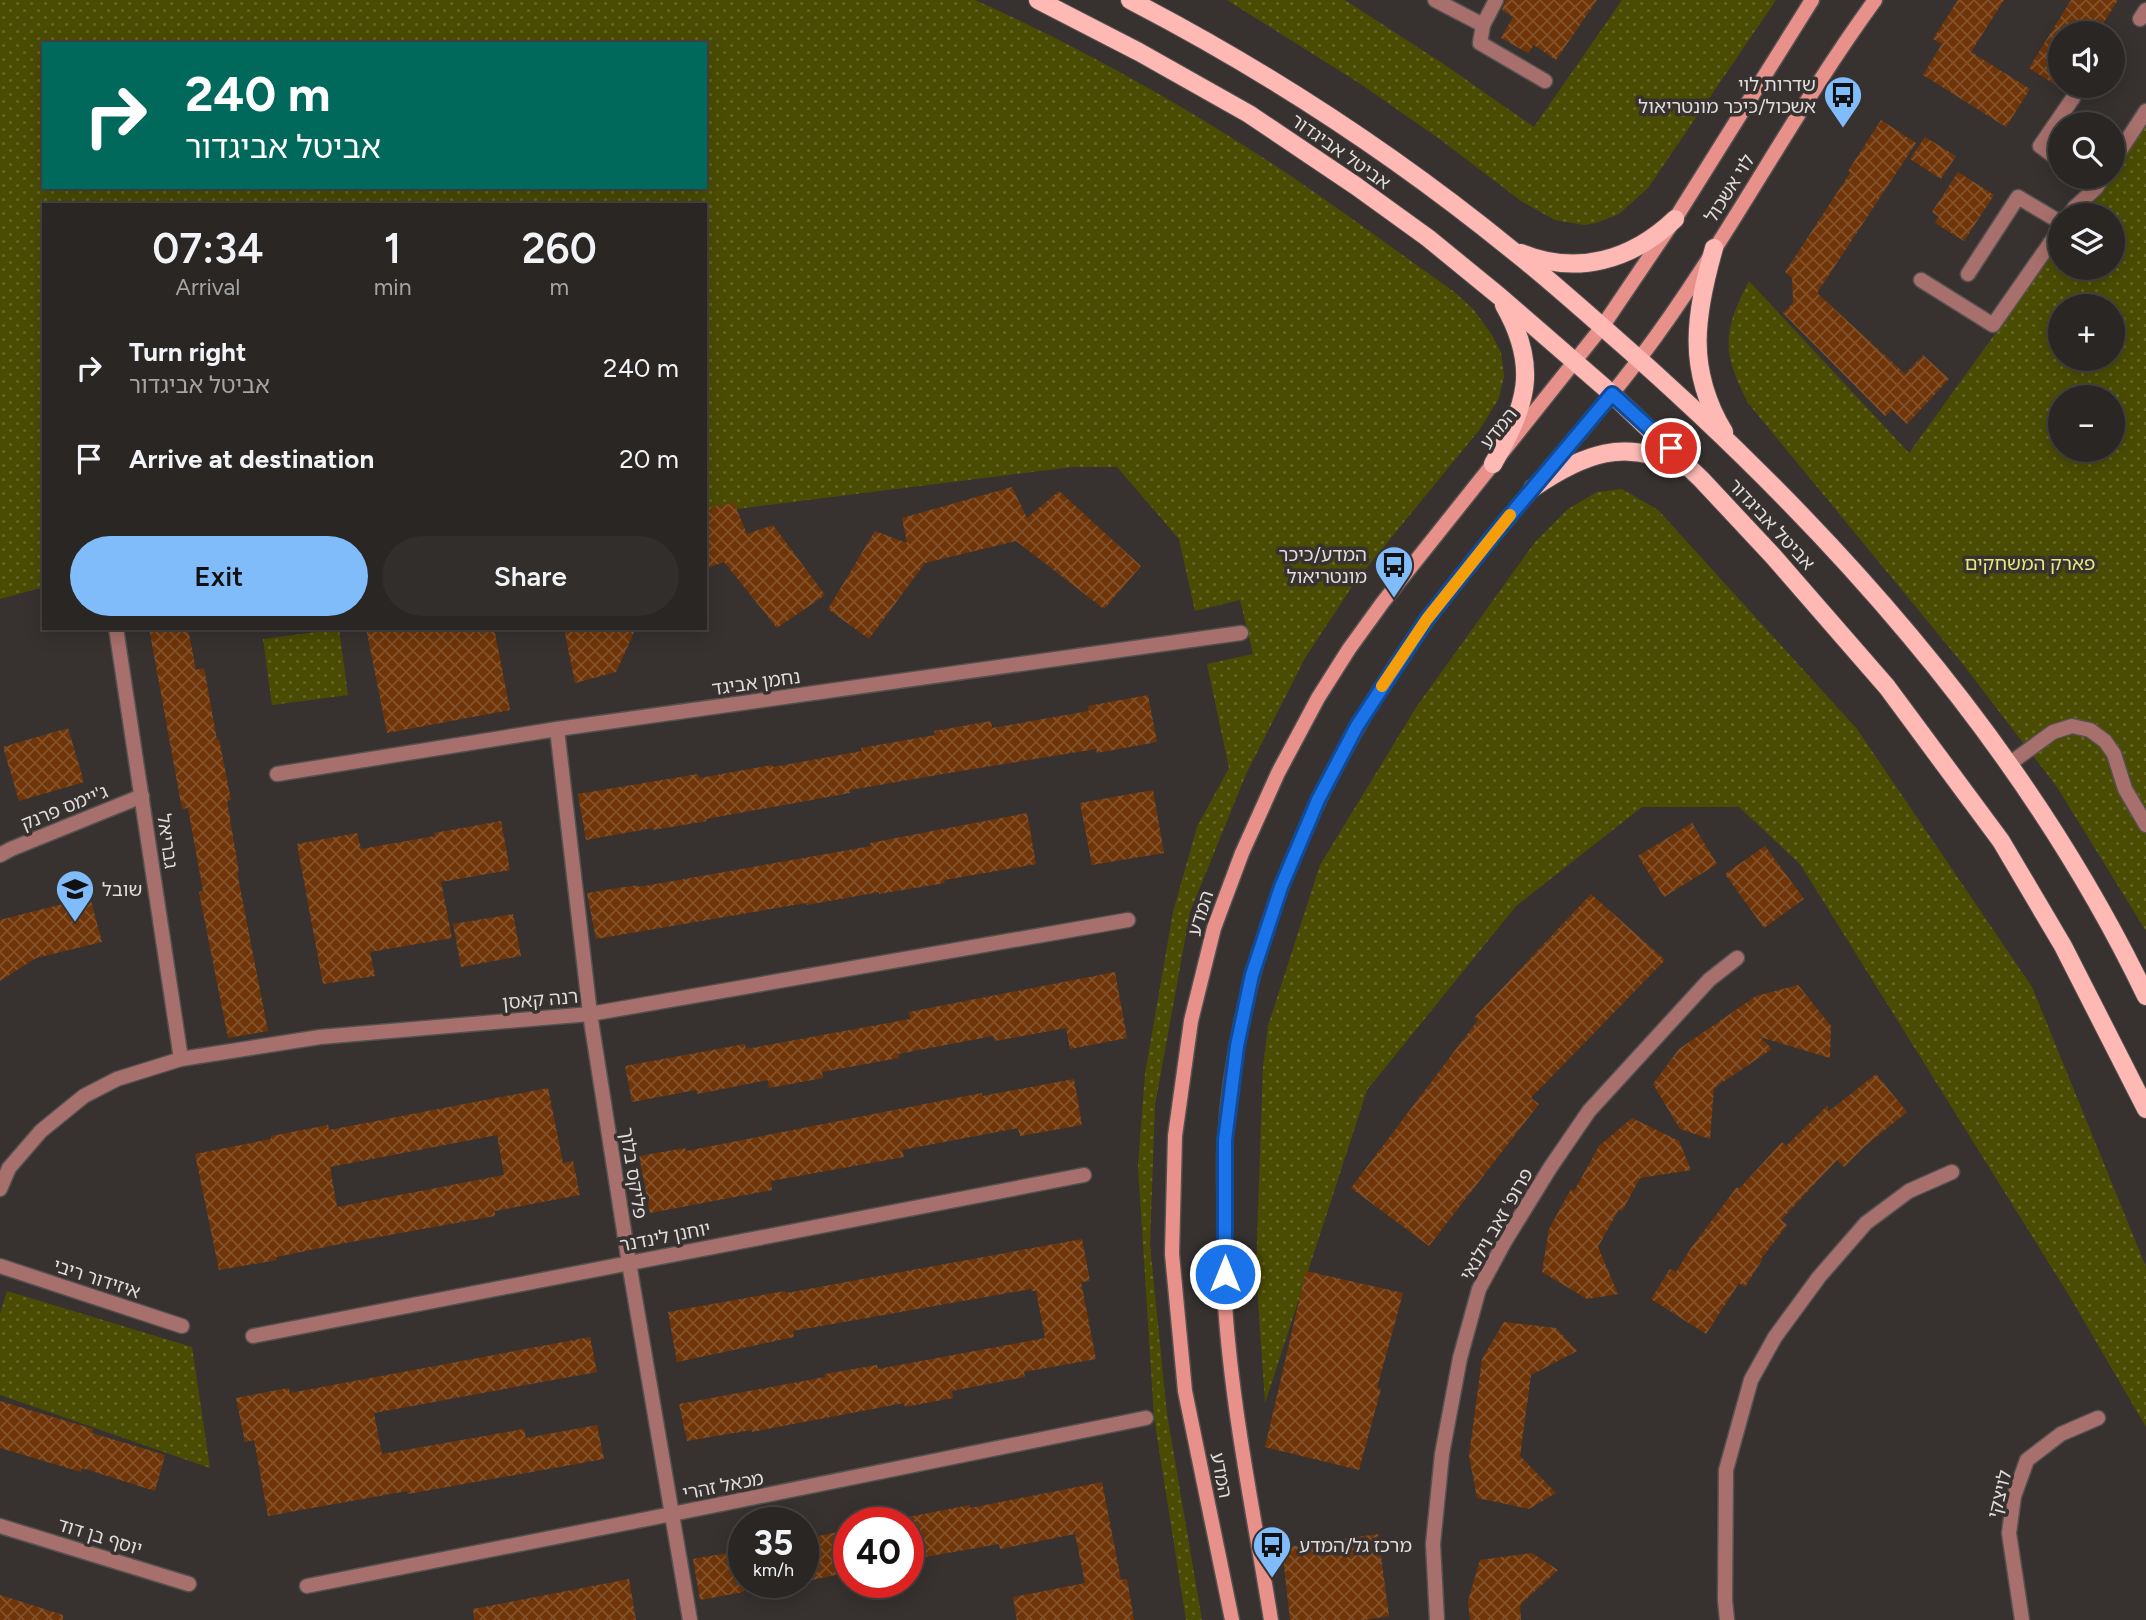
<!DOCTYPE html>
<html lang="en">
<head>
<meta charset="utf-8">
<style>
	:root { --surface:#292624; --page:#312e2c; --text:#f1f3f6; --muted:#a5a5a6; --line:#454341; --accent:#81bcfa }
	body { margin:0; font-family:Figtree,"Noto Sans Hebrew",sans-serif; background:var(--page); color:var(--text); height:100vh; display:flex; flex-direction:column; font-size:26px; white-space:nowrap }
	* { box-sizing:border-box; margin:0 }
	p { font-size:23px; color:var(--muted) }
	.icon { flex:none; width:38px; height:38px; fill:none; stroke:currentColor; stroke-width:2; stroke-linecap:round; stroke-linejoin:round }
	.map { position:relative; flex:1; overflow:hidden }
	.sheet { position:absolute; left:42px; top:203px; width:665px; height:427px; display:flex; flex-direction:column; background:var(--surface); border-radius:0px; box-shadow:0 4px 18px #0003,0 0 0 2px var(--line) }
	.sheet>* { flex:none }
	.hud { position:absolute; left:42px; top:42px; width:665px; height:147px; border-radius:0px; box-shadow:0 4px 18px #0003,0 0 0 2px var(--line); background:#00695c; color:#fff; overflow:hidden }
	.controls { position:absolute; left:2048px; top:21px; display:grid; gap:14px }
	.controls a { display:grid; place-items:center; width:77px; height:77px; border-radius:50%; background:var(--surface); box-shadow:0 4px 18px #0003,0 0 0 2px var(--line); font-size:35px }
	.speed { position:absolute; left:728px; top:1507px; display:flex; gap:14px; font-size:35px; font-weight:700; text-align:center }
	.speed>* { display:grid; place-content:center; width:91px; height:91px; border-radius:50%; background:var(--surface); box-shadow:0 4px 18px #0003,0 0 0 2px var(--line); line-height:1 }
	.speed small { font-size:18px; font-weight:400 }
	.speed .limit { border:10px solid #d22; background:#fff; color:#111 }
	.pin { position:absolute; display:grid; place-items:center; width:60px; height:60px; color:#fff; margin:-30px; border:4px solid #fff; border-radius:50%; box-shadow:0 2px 7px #0007 }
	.me { position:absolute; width:77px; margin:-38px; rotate:0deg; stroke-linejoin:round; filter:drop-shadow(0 0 5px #0008) }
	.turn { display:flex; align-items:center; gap:24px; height:147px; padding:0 28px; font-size:32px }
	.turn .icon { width:91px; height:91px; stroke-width:2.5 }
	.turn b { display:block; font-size:49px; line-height:60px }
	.eta { display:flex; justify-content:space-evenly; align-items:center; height:119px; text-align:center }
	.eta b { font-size:42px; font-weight:600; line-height:49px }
	.cta { display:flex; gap:14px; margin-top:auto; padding:14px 28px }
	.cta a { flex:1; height:80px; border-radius:42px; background:var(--accent); color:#111; font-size:28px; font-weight:600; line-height:80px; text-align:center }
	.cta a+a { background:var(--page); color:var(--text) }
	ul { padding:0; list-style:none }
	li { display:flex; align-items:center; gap:21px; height:91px; padding:0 28px }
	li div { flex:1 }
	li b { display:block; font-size:26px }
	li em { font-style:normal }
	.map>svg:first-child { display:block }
	.grass { fill:url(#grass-dots); fill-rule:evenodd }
	.building { fill:url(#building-cross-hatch); fill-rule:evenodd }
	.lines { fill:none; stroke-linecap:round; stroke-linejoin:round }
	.lane-casing { stroke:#55514f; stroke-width:17 }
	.street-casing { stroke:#55514f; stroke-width:17 }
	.secondary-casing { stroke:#55514f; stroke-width:17 }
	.primary-casing { stroke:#55514f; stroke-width:20 }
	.lane { stroke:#a7706c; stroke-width:14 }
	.street { stroke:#a7706c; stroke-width:14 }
	.secondary { stroke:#e8918b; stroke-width:14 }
	.primary { stroke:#feb9b4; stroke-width:18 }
	.route-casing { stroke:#114b97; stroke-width:18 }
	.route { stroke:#1a73e8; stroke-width:12 }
	.slow { stroke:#f59e0b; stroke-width:12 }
	.labels { text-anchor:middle; stroke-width:7; stroke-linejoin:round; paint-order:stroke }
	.poi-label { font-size:19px; fill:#dfdcdb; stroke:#373230; text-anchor:end }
	.street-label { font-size:19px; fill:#dfdcdb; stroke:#373230 }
	.park-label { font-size:19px; fill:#e4e881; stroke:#373230 }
</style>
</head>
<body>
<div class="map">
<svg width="2146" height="1620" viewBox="0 0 2146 1620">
	<defs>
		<pattern id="grass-dots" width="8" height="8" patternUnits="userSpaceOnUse" patternTransform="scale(1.75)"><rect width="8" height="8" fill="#4b4c03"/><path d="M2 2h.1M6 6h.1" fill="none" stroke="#646527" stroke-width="1.8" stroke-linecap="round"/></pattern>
		<pattern id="building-cross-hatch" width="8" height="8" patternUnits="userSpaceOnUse" patternTransform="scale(1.75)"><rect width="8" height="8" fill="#6f3508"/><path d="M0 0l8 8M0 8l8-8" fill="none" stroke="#83522b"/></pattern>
	</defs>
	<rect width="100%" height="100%" fill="#373230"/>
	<g class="grass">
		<path d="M 0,0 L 975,0 C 1088,51 1198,113 1301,183 C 1352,218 1402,255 1453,291 L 1473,309 L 1492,335 L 1501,353 L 1504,376 L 1499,398 L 1480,429 L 1355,582 L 1305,658 L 1246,774 L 1190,912 L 1155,1105 L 1150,1245 L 1167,1414 L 1202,1620 L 1186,1620 L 1154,1417 L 1138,1166 L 1145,1074 L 1173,912 L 1197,827 L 1229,768 L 1207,664 L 1253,654 L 1240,600 L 1195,611 L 1179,539 L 1117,467 L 1072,467 L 705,513 L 705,205 L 44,205 L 44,587 L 0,599 ZM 44,44 L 705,44 L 705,187 L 44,187 Z"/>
		<path d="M 1227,0 L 1345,0 L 1445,65 L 1534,127 L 1622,0 L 1776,0 L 1648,188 L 1619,214 L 1596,223 L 1584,225 L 1555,220 L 1521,201 L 1441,140 L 1359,83 Z"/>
		<path d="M 2146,125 L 2146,931 L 2057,787 L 1962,663 L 1748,403 C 1722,352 1722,333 1749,281 L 1909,453 L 2060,244 L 2060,268 L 2112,268 L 2112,215 L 2081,215 L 2108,177 L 2112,177 L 2112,171 ZM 2060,306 L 2112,306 L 2112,359 L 2060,359 ZM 2060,397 L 2112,397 L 2112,450 L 2060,450 Z"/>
		<path d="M 1622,489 L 1658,510 L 1857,729 L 2032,987 L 2146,1267 L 2146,1427 L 2070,1297 L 1800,864 L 1739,807 L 1642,807 L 1516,906 L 1367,1090 L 1265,1403 L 1256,1270 L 1263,1067 L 1268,1026 L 1320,865 L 1417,706 L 1535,542 L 1568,509 L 1597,492 Z"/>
		<path d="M 339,629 L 348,695 L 272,705 L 263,639 Z"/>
		<path d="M 7,1291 L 192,1347 L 210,1468 L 0,1395 L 0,1314 Z"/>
	</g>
	<g class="building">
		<path d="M 1506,0 L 1597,0 L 1556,60 L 1534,45 L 1528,53 L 1501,38 L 1513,17 L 1502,10 Z"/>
		<path d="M 1958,0 L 2004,0 L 1971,52 L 2030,89 L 2006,127 L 1923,75 L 1942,44 L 1933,39 Z"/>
		<path d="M 2071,0 L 2118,0 L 2097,33 L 2060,33 L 2060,88 L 2029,68 Z"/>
		<path d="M 1881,120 L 1916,143 L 1817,293 L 1905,374 L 1923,355 L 1949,379 L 1907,424 L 1892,410 L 1885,416 L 1783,313 L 1793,303 L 1792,278 L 1785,272 L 1850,173 L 1848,171 Z"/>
		<path d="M 1925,137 L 1956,156 L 1941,179 L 1910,159 Z"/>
		<path d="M 1958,172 L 1994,195 L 1964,241 L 1935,223 L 1939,217 L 1932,212 Z"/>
		<path d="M 1012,487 L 1027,518 L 1059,491 L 1141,566 L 1104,609 L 1016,541 L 925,563 L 869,639 L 828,609 L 875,531 L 907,543 L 902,518 Z"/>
		<path d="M 734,503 L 747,534 L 773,525 L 825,595 L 777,628 L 724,562 L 705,569 L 705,508 Z"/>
		<path d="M 149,628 L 188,628 L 196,670 L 204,668 L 217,740 L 219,739 L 231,800 L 227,801 L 239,872 L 237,872 L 268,1031 L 228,1038 L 199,892 L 203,891 L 188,808 L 182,809 Z"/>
		<path d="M 366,628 L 494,628 L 510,710 L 387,733 Z"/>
		<path d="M 564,628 L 636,628 L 616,672 L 575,683 Z"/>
		<path d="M 1148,695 L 1157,742 L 1097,753 L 1096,749 L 943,774 L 850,790 L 850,793 L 706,819 L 707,821 L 653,830 L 653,828 L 586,840 L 578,794 L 698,774 L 699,778 L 772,765 L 773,767 L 862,751 L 861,748 L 935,735 L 934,731 L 991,721 L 992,728 L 1089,711 L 1088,706 Z"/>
		<path d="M 68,728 L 84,782 L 19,801 L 3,747 Z"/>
		<path d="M 1153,790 L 1164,853 L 1092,865 L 1080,803 Z"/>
		<path d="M 1027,813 L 1036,864 L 944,880 L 945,883 L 879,894 L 879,892 L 807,905 L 806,903 L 596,939 L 587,893 L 638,885 L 639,887 L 871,846 L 870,843 Z"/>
		<path d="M 501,821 L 510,870 L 441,882 L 452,938 L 370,952 L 375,976 L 323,984 L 297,844 L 357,833 L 361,849 L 435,836 L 434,833 Z"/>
		<path d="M 1692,823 L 1717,864 L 1664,897 L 1638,856 Z"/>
		<path d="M 1765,846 L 1804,899 L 1764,928 L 1725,874 Z"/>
		<path d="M 1591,894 L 1665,960 L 1531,1098 L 1539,1104 L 1429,1246 L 1351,1188 L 1478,1020 L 1475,1017 Z"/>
		<path d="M 90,897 L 102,942 L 36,958 L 0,981 L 0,920 Z"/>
		<path d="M 513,914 L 521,956 L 461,967 L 453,924 Z"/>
		<path d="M 1115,972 L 1127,1038 L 1070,1049 L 1066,1028 L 995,1041 L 993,1036 L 898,1054 L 899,1058 L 822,1072 L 823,1078 L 769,1088 L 768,1080 L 697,1094 L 696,1090 L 632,1102 L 625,1066 L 745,1044 L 746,1049 L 910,1019 L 909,1012 Z"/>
		<path d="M 1798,985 L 1831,1026 L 1830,1058 L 1760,1037 L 1772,1049 L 1714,1088 L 1710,1139 L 1680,1129 L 1653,1084 L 1679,1049 L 1756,996 Z"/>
		<path d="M 1876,1074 L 1907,1112 L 1865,1146 L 1844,1167 L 1837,1160 L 1781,1220 L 1787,1225 L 1761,1259 L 1762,1260 L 1745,1287 L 1739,1283 L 1706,1334 L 1651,1299 L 1670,1269 L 1676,1272 L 1691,1248 L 1737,1187 L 1739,1189 L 1782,1142 L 1786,1146 L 1828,1105 L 1828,1112 Z"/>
		<path d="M 1074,1079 L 1082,1125 L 1020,1136 L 1018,1128 L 902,1150 L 904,1157 L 771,1181 L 772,1190 L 650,1213 L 639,1156 L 685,1148 L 686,1151 L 925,1104 L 982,1093 L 982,1096 Z"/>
		<path d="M 548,1088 L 563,1163 L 573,1161 L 580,1195 L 495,1211 L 495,1216 L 345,1243 L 276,1257 L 277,1260 L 219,1270 L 195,1154 L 271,1139 L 271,1136 L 328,1125 L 329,1130 ZM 497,1135 L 504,1175 L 337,1207 L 330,1167 Z"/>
		<path d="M 1632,1118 L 1679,1141 L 1691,1170 L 1640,1178 L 1622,1211 L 1619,1209 L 1598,1247 L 1618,1294 L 1587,1299 L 1542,1272 L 1549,1229 L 1571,1189 L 1574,1191 L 1599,1146 Z"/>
		<path d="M 1082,1239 L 1090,1281 L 1081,1282 L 1096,1359 L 1024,1372 L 1025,1377 L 952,1391 L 953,1398 L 905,1407 L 904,1403 L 752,1432 L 752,1430 L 687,1441 L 679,1404 L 825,1377 L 825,1374 L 877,1365 L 878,1369 L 1045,1338 L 1036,1291 L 1032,1291 L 1031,1289 L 793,1331 L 794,1337 L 677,1362 L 668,1312 L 785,1291 L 786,1293 Z"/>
		<path d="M 1306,1271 L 1403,1293 L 1377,1388 L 1381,1389 L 1359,1470 L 1265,1447 Z"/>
		<path d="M 1504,1322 L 1556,1328 L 1577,1351 L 1531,1375 L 1520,1456 L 1556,1493 L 1529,1509 L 1477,1498 L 1469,1456 L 1482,1359 Z"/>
		<path d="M 590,1337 L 597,1372 L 374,1413 L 382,1454 L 524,1429 L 526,1438 L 597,1425 L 604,1459 L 408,1494 L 407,1491 L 268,1516 L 254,1440 L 245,1442 L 236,1398 L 289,1388 L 290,1393 Z"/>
		<path d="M 0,1401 L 93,1429 L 92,1433 L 165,1455 L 155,1491 L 82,1468 L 81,1472 L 0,1448 Z"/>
		<path d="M 1102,1482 L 1121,1580 L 1127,1579 L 1134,1620 L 1017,1620 L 1013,1597 L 1085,1583 L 1075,1534 L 1000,1549 L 999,1544 L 908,1560 L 908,1517 L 970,1505 L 970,1508 Z"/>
		<path d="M 849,1530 L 849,1572 L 803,1582 L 803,1539 Z"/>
		<path d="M 1378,1534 L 1389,1616 L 1364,1620 L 1290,1620 L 1282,1548 Z"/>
		<path d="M 744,1550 L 744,1592 L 700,1600 L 693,1559 Z"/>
		<path d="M 1532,1553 L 1558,1570 L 1520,1605 L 1521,1620 L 1470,1620 L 1468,1601 L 1480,1560 Z"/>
		<path d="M 629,1579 L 636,1620 L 474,1620 L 473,1609 Z"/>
		<path d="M 0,1595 L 63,1615 L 63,1620 L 0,1620 Z"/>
	</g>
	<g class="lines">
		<g class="lane-casing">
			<g id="lane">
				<path d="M 1435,0 L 1483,25 L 1496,0"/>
				<path d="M 2140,19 L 2146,10"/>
				<path d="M 1483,25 L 1480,43 L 1545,81"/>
				<path d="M 2060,161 L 2040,146 L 2073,98"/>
				<path d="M 2069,215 L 2075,207 L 2096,188 L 2081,177"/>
				<path d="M 1968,274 L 2018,197 L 2060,222"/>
				<path d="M 1921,280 L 1993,325 L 2060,229"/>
				<path d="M 2009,764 L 2053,732 L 2072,726 L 2090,730 L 2105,741 L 2114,754 L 2125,789 L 2146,825"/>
			</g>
		</g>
		<g class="street-casing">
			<g id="street">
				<path d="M 2112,163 L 2146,111"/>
				<path d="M 2096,188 L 2103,177"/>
				<path d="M 116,628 L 181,1059"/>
				<path d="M 557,729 L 590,1014 L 629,1263 L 690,1620"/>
				<path d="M 277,774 L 557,729 L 1241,633"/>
				<path d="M 0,855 L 11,849 L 142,796"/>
				<path d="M 0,1189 L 9,1168 L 41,1131 L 84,1096 L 117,1079 L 181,1059 L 320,1037 L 590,1014 L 1128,920"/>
				<path d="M 0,1266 L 182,1326"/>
				<path d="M 253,1336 L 1084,1175"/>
				<path d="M 0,1526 L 189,1584"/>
				<path d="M 307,1586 L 672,1514 L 1146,1418"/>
				<path d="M 1437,1620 L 1433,1544 L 1442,1454 L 1460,1358 L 1479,1289 L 1505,1241 L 1550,1168 L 1589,1111 L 1709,980 L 1737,958"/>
				<path d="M 1727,1620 L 1725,1600 L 1726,1470 L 1751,1380 L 1775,1337 L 1819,1277 L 1866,1223 L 1909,1191 L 1952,1172"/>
				<path d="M 2022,1620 L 2009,1533 L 2014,1496 L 2027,1460 L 2061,1434 L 2098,1418"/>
			</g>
		</g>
		<g class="secondary-casing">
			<g id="secondary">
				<path d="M 1232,1620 L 1185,1391 L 1172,1254 L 1175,1136 L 1191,1021 L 1214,928 L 1242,853 L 1278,773 L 1318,698 L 1349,649 L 1383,602 L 1602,327 L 1675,219 L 1812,0"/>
				<path d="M 1271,1620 C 1254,1515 1232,1410 1225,1304 C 1224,1277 1225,1249 1225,1222 C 1225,1195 1223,1167 1225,1140 C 1236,970 1303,806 1396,665 C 1468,555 1561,463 1640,358 C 1726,244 1791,115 1875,0"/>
			</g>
		</g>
		<g class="primary-casing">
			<g id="primary">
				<path d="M 1038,0 L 1139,52 L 1249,114 L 1356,186 L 1428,238 L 1499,296 L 1612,394 L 1701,479 L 1773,556 L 1887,687 L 2001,841 L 2063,946 L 2146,1109"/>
				<path d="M 1130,0 C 1265,70 1394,154 1512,250 C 1544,275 1575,303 1606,330 C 1822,518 2021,736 2146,996"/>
				<path d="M 1714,248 C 1695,315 1686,369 1724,432"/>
				<path d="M 1521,253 C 1577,276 1632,260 1675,219"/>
				<path d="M 1493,464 C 1526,406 1540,368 1504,305"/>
				<path d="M 1533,488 C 1583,454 1625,437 1682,467"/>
			</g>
		</g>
		<use href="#lane" class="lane"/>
		<use href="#street" class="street"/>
		<use href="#secondary" class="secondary"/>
		<use href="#primary" class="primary"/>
	</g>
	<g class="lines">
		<g class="route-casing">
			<path id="route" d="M 1225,1274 L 1225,1140 L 1237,1046 L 1252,975 L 1281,887 L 1318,800 L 1357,726 L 1427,619 L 1497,531 L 1612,394 L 1671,448"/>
		</g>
		<use href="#route" class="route"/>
		<path class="slow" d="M 1382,686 L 1427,619 L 1510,515"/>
	</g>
	<defs>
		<g id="bus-pin" transform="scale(2.0125)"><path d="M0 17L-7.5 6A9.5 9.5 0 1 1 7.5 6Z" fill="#81bcfa" stroke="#373230"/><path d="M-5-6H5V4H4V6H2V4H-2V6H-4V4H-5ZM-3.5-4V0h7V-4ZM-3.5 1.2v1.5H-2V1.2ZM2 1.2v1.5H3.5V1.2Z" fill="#111"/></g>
		<g id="school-pin" transform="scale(2.0125)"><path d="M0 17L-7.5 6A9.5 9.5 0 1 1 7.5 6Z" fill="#81bcfa" stroke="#373230"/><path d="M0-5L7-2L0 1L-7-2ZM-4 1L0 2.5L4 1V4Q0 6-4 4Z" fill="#111"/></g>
	</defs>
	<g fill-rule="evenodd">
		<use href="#bus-pin" x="1843" y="95"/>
		<use href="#bus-pin" x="1394" y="565"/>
		<use href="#school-pin" x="75" y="889"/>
		<use href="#bus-pin" x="1272" y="1545"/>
	</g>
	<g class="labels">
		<g class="poi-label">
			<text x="1816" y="91">שדרות לוי<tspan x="1816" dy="22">אשכול/כיכר מונטריאול</tspan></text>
			<text x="1367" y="561">המדע/כיכר<tspan x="1367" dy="22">מונטריאול</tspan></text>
			<text x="102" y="896" text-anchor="start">שובל</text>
			<text x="1299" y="1552" text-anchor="start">מרכז גל/המדע</text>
		</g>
		<g class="street-label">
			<text transform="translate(1341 151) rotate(35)" y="7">אביטל אביגדור</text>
			<text transform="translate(1729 188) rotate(-58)" y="7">לוי אשכול</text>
			<text transform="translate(1498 428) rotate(-51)" y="7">המדע</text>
			<text transform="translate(1772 524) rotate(47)" y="7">אביטל אביגדור</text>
			<text transform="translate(756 682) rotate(-8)" y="7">נחמן אביגד</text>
			<text transform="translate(64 807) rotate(-22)" y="7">ג'יימס פרנק</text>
			<text transform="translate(168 841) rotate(82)" y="7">גבריאל</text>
			<text transform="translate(1200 913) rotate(-72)" y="7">המדע</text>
			<text transform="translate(540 999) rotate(-5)" y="7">רנה קאסן</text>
			<text transform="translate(634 1173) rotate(81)" y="7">פליקס בלוך</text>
			<text transform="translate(1496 1224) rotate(-60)" y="7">פרופ' זאב וילנאי</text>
			<text transform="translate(665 1236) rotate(-11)" y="7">יוחנן לינדנר</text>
			<text transform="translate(97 1278) rotate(18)" y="7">איזידור ריבי</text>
			<text transform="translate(1222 1475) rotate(79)" y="7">המדע</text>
			<text transform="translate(723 1485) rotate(-11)" y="7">מכאל זהרי</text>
			<text transform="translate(1999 1494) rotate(-76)" y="7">לויצקי</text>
			<text transform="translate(100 1536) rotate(17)" y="7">יוסף בן דוד</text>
		</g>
		<g class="park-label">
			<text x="2030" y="570">פארק המשחקים</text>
		</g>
	</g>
</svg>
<div class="controls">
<a><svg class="icon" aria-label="sound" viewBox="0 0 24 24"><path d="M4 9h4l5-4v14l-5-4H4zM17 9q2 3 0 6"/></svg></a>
<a><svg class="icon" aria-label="search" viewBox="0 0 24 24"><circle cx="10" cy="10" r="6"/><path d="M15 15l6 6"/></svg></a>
<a><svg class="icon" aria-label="layers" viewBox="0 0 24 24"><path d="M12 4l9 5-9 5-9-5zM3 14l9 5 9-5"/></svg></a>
<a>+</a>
<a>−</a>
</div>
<div class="speed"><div>35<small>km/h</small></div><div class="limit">40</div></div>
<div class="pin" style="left:1671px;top:448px;background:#d93025"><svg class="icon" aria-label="arrive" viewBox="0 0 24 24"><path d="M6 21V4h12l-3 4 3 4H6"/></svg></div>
<svg class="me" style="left:1225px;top:1274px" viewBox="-20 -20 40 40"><circle r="17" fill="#1a73e8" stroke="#fff" stroke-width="3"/><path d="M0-11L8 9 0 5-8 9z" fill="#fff"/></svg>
<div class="hud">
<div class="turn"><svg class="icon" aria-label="right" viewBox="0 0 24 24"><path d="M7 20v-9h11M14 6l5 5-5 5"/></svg><div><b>240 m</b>אביטל אביגדור</div></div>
</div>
<section class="sheet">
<div class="eta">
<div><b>07:34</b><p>Arrival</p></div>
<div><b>1</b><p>min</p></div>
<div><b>260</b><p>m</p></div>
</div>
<ul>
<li><svg class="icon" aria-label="right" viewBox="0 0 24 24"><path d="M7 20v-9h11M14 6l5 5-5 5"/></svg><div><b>Turn right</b><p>אביטל אביגדור</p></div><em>240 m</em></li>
<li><svg class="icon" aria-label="arrive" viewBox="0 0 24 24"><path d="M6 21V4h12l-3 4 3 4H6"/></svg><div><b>Arrive at destination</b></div><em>20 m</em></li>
</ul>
<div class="cta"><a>Exit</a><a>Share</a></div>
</section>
</div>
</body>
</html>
